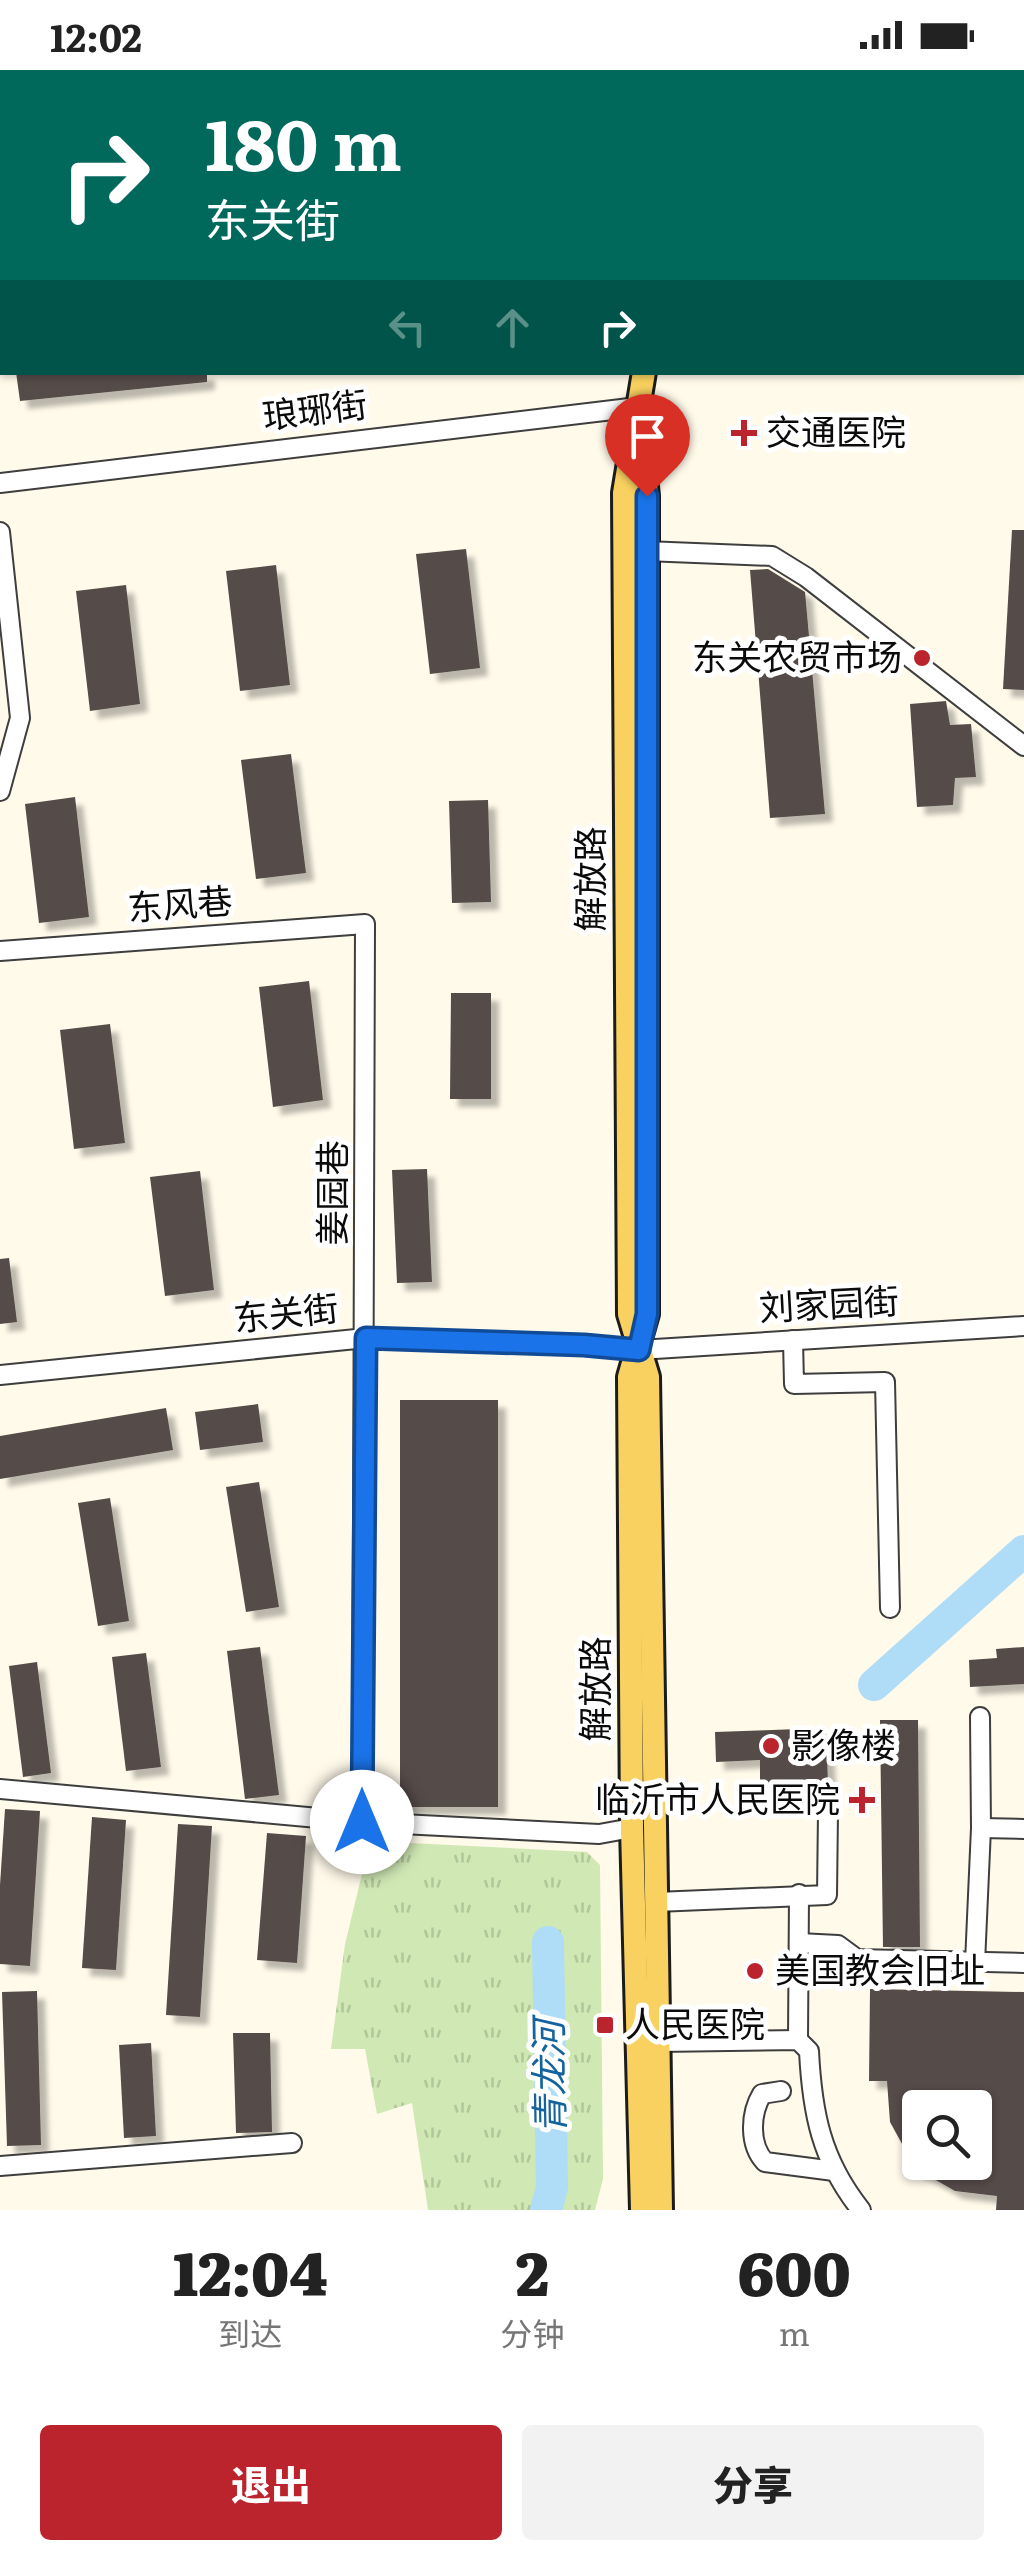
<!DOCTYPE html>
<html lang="zh">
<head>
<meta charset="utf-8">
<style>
	:root { --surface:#fff; --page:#f2f2f2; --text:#222; --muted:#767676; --accent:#bb242d }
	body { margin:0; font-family:Literata,"Noto Sans SC",serif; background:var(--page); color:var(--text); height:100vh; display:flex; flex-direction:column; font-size:38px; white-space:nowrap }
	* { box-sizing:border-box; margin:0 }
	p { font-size:32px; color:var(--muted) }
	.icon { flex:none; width:55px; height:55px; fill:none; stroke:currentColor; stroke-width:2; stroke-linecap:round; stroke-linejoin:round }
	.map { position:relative; height:2140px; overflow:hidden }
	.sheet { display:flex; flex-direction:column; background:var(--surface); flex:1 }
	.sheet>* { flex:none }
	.hud { position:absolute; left:0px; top:0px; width:1025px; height:305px; box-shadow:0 2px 8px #0004; background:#00695c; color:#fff; overflow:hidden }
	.controls { position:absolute; left:902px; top:2020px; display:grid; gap:20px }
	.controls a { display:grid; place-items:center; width:90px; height:90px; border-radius:10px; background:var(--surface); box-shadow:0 2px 8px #0004; font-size:50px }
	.pin { position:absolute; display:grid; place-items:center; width:85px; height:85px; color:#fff; margin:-102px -42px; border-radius:50% 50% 50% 0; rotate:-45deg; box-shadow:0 0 10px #0007 }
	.pin .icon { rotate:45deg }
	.me { position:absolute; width:110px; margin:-55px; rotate:0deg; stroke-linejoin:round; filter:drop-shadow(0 0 8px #0008) }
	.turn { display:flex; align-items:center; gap:35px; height:210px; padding:0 40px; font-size:45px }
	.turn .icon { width:130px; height:130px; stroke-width:2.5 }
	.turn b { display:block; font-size:70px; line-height:85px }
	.lanes { display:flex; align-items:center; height:95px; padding:0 40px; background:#0003; justify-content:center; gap:50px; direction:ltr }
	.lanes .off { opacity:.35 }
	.eta { display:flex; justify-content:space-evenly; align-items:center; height:170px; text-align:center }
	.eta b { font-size:60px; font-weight:800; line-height:70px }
	.primary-button { display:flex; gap:20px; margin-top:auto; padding:20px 40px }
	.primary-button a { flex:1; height:115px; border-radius:10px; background:var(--accent); color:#fff; font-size:40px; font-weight:800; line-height:115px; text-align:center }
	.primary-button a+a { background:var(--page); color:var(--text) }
	.status { display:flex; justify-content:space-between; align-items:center; height:70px; padding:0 50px; background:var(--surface); direction:ltr }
	.status svg { height:28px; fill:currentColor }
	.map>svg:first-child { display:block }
	.park { fill:url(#park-tufts) }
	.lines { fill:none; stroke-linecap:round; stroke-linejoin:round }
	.river { stroke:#afdcf6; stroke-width:32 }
	.building { fill:#544c48; fill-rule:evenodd; filter:url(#shadow) }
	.minor-casing { stroke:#3e3e3e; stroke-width:22 }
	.major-casing { stroke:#1c1c1c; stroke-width:28 }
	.minor { stroke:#fff; stroke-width:18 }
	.major { stroke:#f9d160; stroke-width:22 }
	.route-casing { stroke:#114b97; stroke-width:25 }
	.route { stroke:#1a73e8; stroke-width:18 }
	.poi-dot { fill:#bb242d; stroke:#fff; stroke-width:4 }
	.labels { text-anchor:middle; stroke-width:10; stroke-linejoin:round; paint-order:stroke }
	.street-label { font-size:35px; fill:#0b0b0b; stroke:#fff }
	.poi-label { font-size:35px; fill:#0b0b0b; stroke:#fff; text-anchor:start }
	.water-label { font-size:38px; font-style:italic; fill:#15639c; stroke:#fff }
</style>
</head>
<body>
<div class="status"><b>12:02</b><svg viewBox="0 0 49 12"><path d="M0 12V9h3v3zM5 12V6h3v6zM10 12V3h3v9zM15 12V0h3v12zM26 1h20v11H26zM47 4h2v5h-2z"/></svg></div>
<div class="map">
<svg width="1024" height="2140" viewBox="0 0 1024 2140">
	<defs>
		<pattern id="park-tufts" width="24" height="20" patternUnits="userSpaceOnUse" patternTransform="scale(2.5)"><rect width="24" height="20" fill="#d0e8b4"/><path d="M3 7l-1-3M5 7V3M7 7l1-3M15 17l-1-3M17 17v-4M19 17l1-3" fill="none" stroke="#b1c699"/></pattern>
		<filter id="shadow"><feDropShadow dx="8" dy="8" stdDeviation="2.5" flood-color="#0004"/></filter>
	</defs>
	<rect width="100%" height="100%" fill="#fffaea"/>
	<path class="park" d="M 370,1771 L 587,1782 L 600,1795 L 603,2109 L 595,2140 L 428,2140 L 412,2033 L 377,2044 L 365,1979 L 331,1979 L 345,1874 Z"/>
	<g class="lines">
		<g class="river">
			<path d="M 874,1615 L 1024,1481"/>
			<path d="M 546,2140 L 552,2117 L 548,1872"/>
		</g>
	</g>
	<g class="building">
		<path d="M 16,302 L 207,302 L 207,312 L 20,331 Z"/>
		<path d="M 1012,460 L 1024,460 L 1024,620 L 1003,619 Z"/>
		<path d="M 466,479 L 480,598 L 430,604 L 416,484 Z"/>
		<path d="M 276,495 L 290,615 L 240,621 L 226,501 Z"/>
		<path d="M 768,499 L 805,522 L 825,744 L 770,748 L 750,500 Z"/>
		<path d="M 126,515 L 140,634 L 90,641 L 76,521 Z"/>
		<path d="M 946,631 L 950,655 L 971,654 L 976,707 L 955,708 L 953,735 L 917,737 L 910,634 Z"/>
		<path d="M 291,684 L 306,803 L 256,809 L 241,690 Z"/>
		<path d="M 75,727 L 89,847 L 39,853 L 25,734 Z"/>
		<path d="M 488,730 L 491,832 L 452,833 L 449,731 Z"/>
		<path d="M 309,911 L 323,1030 L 273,1037 L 259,917 Z"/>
		<path d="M 451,923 L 491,923 L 491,1029 L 450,1029 Z"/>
		<path d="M 110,954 L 125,1073 L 74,1079 L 60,960 Z"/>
		<path d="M 427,1099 L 432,1212 L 397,1213 L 392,1100 Z"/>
		<path d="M 200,1101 L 214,1220 L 165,1226 L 150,1107 Z"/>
		<path d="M 9,1188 L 17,1252 L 0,1254 L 0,1189 Z"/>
		<rect x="400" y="1330" width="98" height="407"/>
		<path d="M 258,1334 L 263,1372 L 200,1380 L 195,1342 Z"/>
		<path d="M 166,1338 L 173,1380 L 0,1409 L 0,1366 Z"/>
		<path d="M 259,1412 L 279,1537 L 246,1542 L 226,1417 Z"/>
		<path d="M 110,1428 L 129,1551 L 98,1556 L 78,1433 Z"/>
		<path d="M 260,1577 L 279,1725 L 245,1729 L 227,1581 Z"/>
		<path d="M 1024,1577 L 1024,1614 L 970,1617 L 969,1590 L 997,1588 L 996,1579 Z"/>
		<path d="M 146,1583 L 161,1697 L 126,1701 L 112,1587 Z"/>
		<path d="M 37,1592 L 51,1703 L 23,1707 L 9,1596 Z"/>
		<path d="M 880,1650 L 918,1650 L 920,1877 L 883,1877 Z"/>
		<path d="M 826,1658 L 828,1715 L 760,1717 L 760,1690 L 716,1692 L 715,1662 Z"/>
		<path d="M 5,1739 L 40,1741 L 30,1896 L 0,1894 L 0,1815 Z"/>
		<path d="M 92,1747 L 126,1750 L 116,1900 L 82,1898 Z"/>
		<path d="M 178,1754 L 212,1756 L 200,1947 L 166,1945 Z"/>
		<path d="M 267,1763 L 306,1766 L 297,1893 L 257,1890 Z"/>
		<path d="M 870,1919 L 1024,1922 L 1024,2140 L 996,2140 L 997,2126 L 955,2121 L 920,2101 L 920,2104 L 909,2092 L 912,2092 L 890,2052 L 887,2011 L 869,2011 ZM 920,2038 L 975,2038 L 975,2092 L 920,2092 Z"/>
		<path d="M 37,1921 L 41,2075 L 7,2076 L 2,1922 Z"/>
		<path d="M 233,1963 L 270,1963 L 272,2062 L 236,2063 Z"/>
		<path d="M 151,1973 L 156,2066 L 124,2068 L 119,1975 Z"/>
	</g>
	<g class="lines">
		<g class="minor-casing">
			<g id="minor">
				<path d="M 1022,104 L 1024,104"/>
				<path d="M 0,133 L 2,132"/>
				<path d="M 0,413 L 638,337"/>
				<path d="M 0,462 L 20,648 L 0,721"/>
				<path d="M 645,481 L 772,486 L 806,507 L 1024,676"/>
				<path d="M 0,881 L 365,854 L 362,1752"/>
				<path d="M 793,1270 L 794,1314 L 885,1312 L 890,1538"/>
				<path d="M 0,1305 L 366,1268 L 593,1275 L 639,1280 L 1024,1256"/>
				<path d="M 0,1719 L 362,1752 L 599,1764 L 632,1758"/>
				<path d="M 981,1758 L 1024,1759"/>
				<path d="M 656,1832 L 827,1825 L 828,1742"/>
				<path d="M 799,1873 L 838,1875 L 857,1889 L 1024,1893"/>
				<path d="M 975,1893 L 981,1758 L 980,1647"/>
				<path d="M 798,1970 L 799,1824"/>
				<path d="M 659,1972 L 798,1970 L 809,1981 C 812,2042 821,2090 861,2140"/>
				<path d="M 781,2021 L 762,2024 C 750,2044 749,2075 765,2092 L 834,2101"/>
				<path d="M 0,2096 L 292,2073"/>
			</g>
		</g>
		<g class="major-casing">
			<g id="major">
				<path d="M 603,0 L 603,2"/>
				<path d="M 627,0 L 627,2"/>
				<path d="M 644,302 L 624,423 L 629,1244 L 648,1307 L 661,2140"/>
				<path d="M 641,370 L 647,426 L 647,1244 L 629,1307 L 632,1758 L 642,2140"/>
			</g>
		</g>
		<use href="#minor" class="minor"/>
		<use href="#major" class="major"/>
	</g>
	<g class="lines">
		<g class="route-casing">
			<path id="route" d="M 362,1752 L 366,1268 L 584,1275 L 639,1280 L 647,1244 L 647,426"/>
		</g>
		<use href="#route" class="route"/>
	</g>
	<g class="poi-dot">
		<path d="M739 348h10v10h10v10h-10v10h-10v-10h-10v-10h10z"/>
		<circle cx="922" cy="588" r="10"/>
		<circle cx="771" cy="1676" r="10"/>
		<path d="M857 1715h10v10h10v10h-10v10h-10v-10h-10v-10h10z"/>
		<circle cx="755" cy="1901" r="10"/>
		<rect x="595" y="1945" width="20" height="20" rx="5"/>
	</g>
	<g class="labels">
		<g class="street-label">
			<text transform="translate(315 341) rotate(-7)" y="12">琅琊街</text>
			<text transform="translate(591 809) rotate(-90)" y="12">解放路</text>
			<text transform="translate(180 835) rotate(-4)" y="12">东风巷</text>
			<text transform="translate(333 1123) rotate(-90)" y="12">姜园巷</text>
			<text transform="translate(829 1235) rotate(-3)" y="12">刘家园街</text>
			<text transform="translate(286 1244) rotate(-6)" y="12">东关街</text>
			<text transform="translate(596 1619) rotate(-90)" y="12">解放路</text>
		</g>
		<g class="poi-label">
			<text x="766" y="375">交通医院</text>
			<text x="902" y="600" text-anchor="end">东关农贸市场</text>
			<text x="791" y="1688">影像楼</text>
			<text x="840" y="1742" text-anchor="end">临沂市人民医院</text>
			<text x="775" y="1913">美国教会旧址</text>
			<text x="625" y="1967">人民医院</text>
		</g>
		<g class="water-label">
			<text transform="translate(550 2007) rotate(-91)" y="13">青龙河</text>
		</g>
	</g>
</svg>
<div class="controls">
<a><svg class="icon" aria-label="search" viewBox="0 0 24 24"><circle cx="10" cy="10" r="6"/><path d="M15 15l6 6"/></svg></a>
</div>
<div class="pin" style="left:647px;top:426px;background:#d93025"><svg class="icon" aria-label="arrive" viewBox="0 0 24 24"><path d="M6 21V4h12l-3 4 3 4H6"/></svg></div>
<svg class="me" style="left:362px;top:1752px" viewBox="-20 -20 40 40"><circle r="19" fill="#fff"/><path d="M0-13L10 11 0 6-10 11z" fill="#1a73e8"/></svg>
<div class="hud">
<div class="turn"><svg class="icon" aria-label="right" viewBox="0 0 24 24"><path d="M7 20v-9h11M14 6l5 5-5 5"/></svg><div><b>180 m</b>东关街</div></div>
<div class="lanes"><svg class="icon off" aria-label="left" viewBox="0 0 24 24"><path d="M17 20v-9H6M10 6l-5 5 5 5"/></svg><svg class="icon off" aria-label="ahead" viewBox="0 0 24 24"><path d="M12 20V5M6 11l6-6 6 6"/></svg><svg class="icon" aria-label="right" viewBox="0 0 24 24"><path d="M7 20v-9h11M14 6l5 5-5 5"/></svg></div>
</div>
</div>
<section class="sheet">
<div class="eta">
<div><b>12:04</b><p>到达</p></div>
<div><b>2</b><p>分钟</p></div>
<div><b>600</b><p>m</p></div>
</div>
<div class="primary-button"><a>退出</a><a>分享</a></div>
</section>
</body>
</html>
